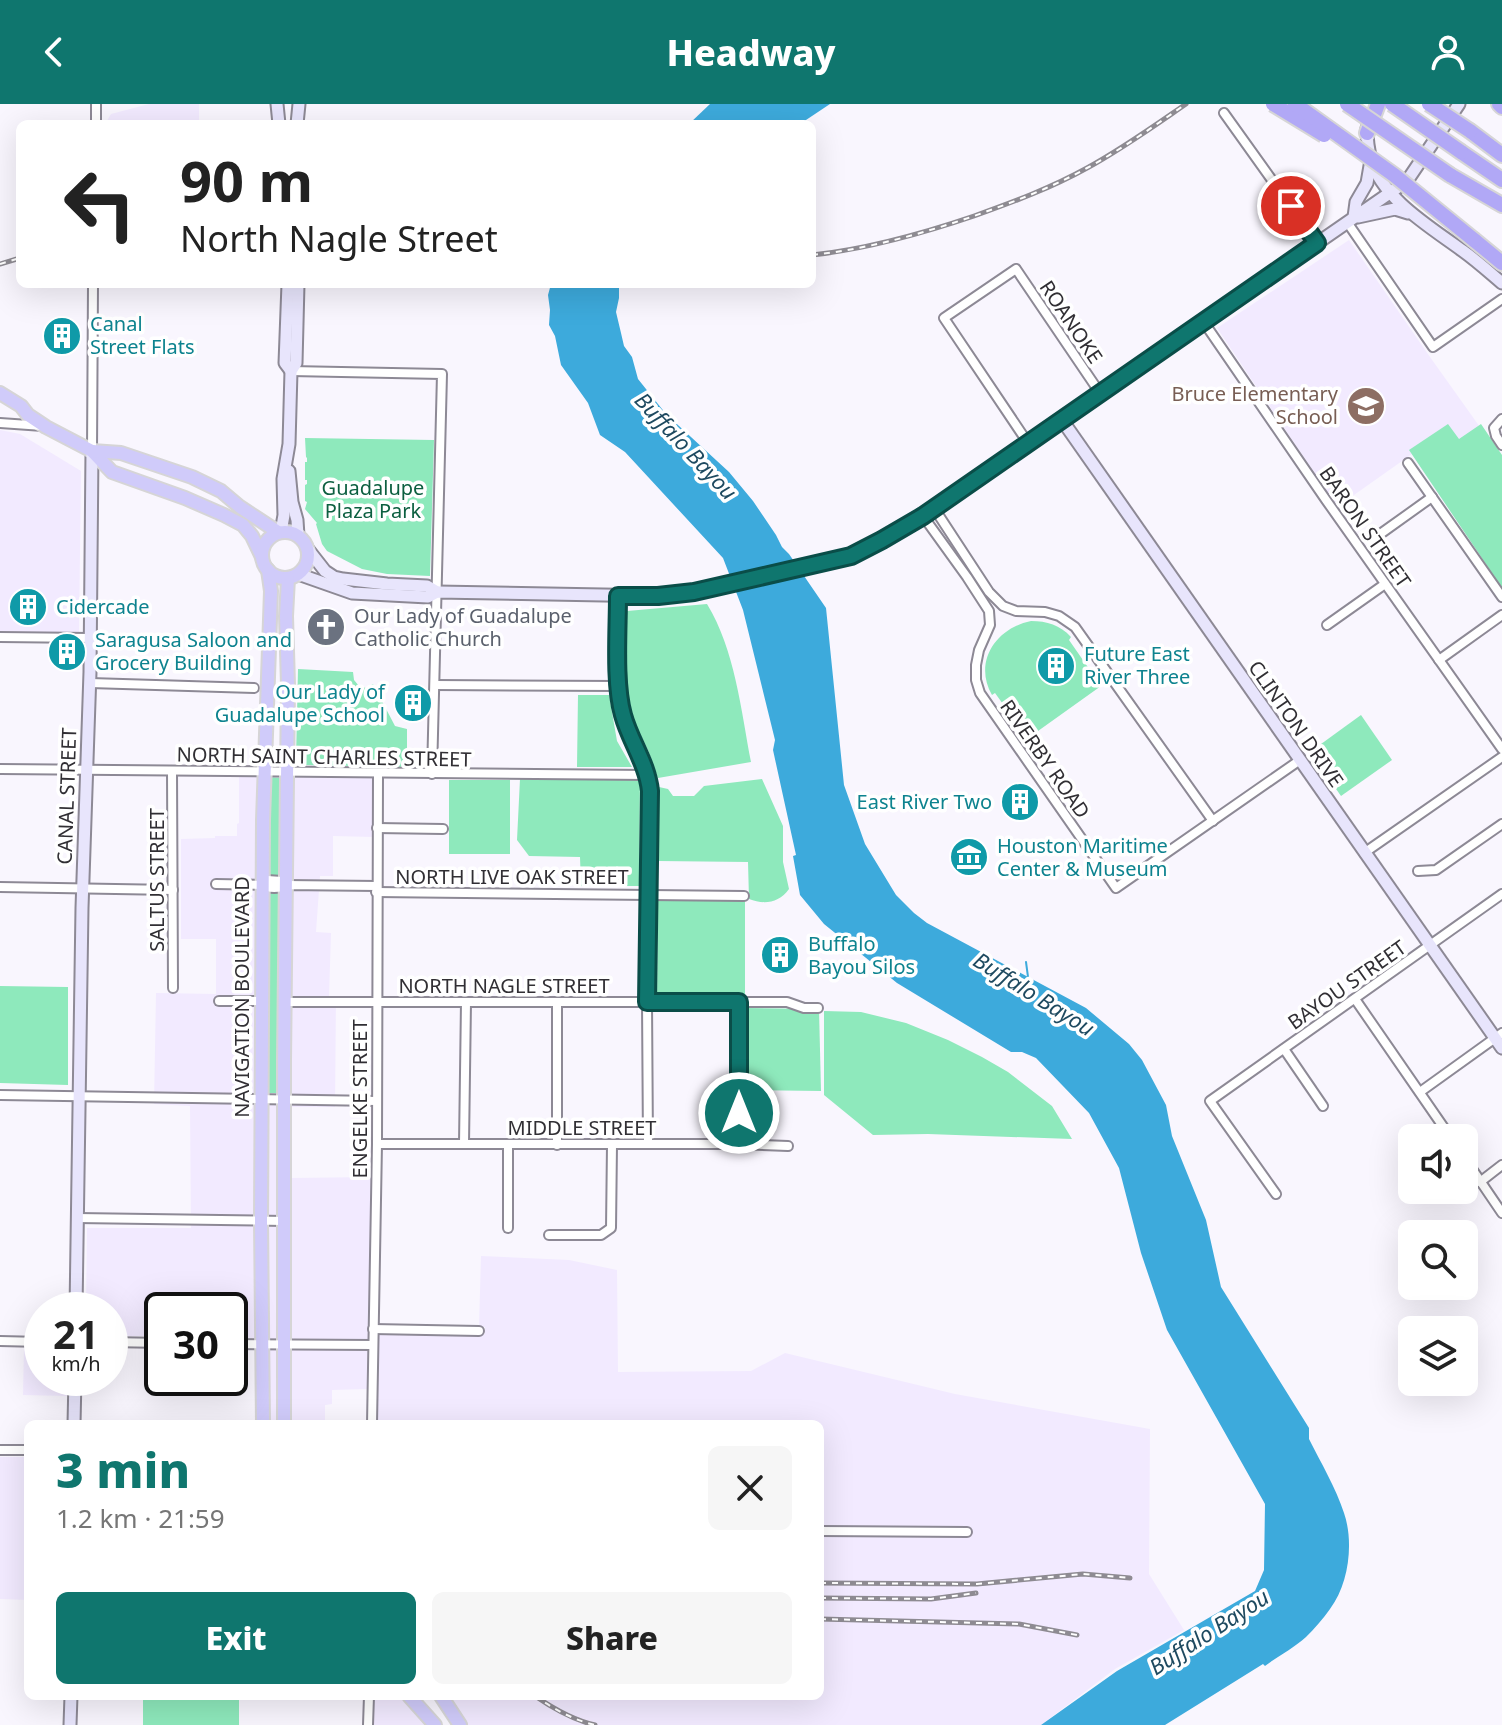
<!DOCTYPE html>
<html lang="en">
<head>
<meta charset="utf-8">
<style>
	:root { --surface:#fff; --page:#f6f6f6; --text:#222; --muted:#767676; --accent:#0f766e }
	body { margin:0; font-family:"Noto Sans",sans-serif; background:var(--page); color:var(--text); height:100vh; display:flex; flex-direction:column; font-size:30px; white-space:nowrap }
	* { box-sizing:border-box; margin:0 }
	p { font-size:26px; color:var(--muted) }
	.icon { flex:none; width:44px; height:44px; fill:none; stroke:currentColor; stroke-width:2; stroke-linecap:round; stroke-linejoin:round }
	.map { position:relative; flex:1; overflow:hidden }
	.details { position:absolute; left:24px; top:1316px; width:800px; height:280px; display:flex; flex-direction:column; background:var(--surface); border-radius:12px; box-shadow:0 8px 32px #0002 }
	.details>* { flex:none }
	.guide { position:absolute; left:16px; top:16px; width:800px; height:168px; border-radius:12px; box-shadow:0 8px 32px #0002; background:#fff; color:var(--text); overflow:hidden }
	.tools { position:absolute; left:1398px; top:1020px; display:grid; gap:16px }
	.tools a { display:grid; place-items:center; width:80px; height:80px; border-radius:12px; background:var(--surface); box-shadow:0 8px 32px #0002; font-size:40px }
	.speed { position:absolute; left:24px; top:1188px; display:flex; gap:16px; font-size:40px; font-weight:700; text-align:center }
	.speed>* { display:grid; place-content:center; width:104px; height:104px; border-radius:50%; background:var(--surface); box-shadow:0 8px 32px #0002; line-height:1 }
	.speed small { font-size:20px; font-weight:400 }
	.speed .limit { border:4px solid #111; border-radius:12px; background:#fff; color:#111 }
	.pin { position:absolute; display:grid; place-items:center; width:68px; height:68px; color:#fff; margin:-34px; border:4px solid #fff; border-radius:50%; box-shadow:0 2px 8px #0007 }
	.me { position:absolute; width:88px; margin:-44px; rotate:0deg; stroke-linejoin:round; filter:drop-shadow(0 0 6px #0008) }
	.turn { display:flex; align-items:center; gap:28px; height:168px; padding:0 32px; font-size:36px }
	.turn .icon { width:104px; height:104px; stroke-width:2.5 }
	.turn b { display:block; font-size:56px; line-height:68px }
	.round { display:grid; place-items:center; flex:none; width:84px; height:84px; border-radius:12px; background:var(--page) }
	.overview { display:flex; align-items:center; justify-content:space-between; height:136px; padding:0 32px }
	h1 { font-size:48px; font-weight:800; line-height:60px; color:var(--accent) }
	.cta { display:flex; gap:16px; margin-top:auto; padding:16px 32px }
	.cta a { flex:1; height:92px; border-radius:12px; background:var(--accent); color:#fff; font-size:32px; font-weight:800; line-height:92px; text-align:center }
	.cta a+a { background:var(--page); color:var(--text) }
	header { display:flex; justify-content:space-between; align-items:center; height:104px; padding:0 32px; background:var(--accent); color:#fff; font-size:36px; font-weight:800 }
	.map>svg:first-child { display:block }
	.built { fill:#f2eaff }
	.green { fill:#8ee9bc }
	.water { fill:#3daadc }
	.lines { fill:none; stroke-linecap:round; stroke-linejoin:round }
	.stream { stroke:#3daadc; stroke-width:2 }
	.street-casing { stroke:#8d8995; stroke-width:12 }
	.secondary-casing { stroke:#8d8995; stroke-width:15 }
	.primary-casing { stroke:#d6d5d6; stroke-width:16 }
	.highway-casing { stroke:#d6d5d6; stroke-width:18 }
	.street { stroke:#fff; stroke-width:8 }
	.secondary { stroke:#e8e5fc; stroke-width:11 }
	.primary { stroke:#d0cbfa; stroke-width:12 }
	.highway { stroke:#b1a8f6; stroke-width:14 }
	.rail-casing { stroke:#8e8b92; stroke-width:5 }
	.rail { stroke:#fff; stroke-width:2; stroke-dasharray:6; stroke-linecap:butt }
	.highway-bridge-casing { stroke:#d6d5d6; stroke-width:18; stroke-linecap:butt }
	.highway-bridge { stroke:#b1a8f6; stroke-width:14 }
	.route-casing { stroke:#0a4d48; stroke-width:20 }
	.route { stroke:#0f766e; stroke-width:14 }
	.labels { text-anchor:middle; stroke-width:7; stroke-linejoin:round; paint-order:stroke }
	.street-label { font-size:20px; fill:#312f34; stroke:#fff }
	.culture-label { font-size:20px; fill:#0d838f; stroke:#fff; text-anchor:start }
	.education-label { font-size:20px; fill:#785e54; stroke:#fff; text-anchor:end }
	.park-label { font-size:20px; fill:#0c5f40; stroke:#fff }
	.worship-label { font-size:20px; fill:#5b616d; stroke:#fff; text-anchor:start }
	.water-label { font-size:22px; font-style:italic; fill:#1e4a60; stroke:#fff }
</style>
</head>
<body>
<header><svg class="icon" aria-label="back" viewBox="0 0 24 24"><path d="M15 5l-7 7 7 7"/></svg>Headway<svg class="icon" aria-label="person" viewBox="0 0 24 24"><circle cx="12" cy="8" r="4"/><path d="M4 21q1-7 8-7t8 7"/></svg></header>
<div class="map">
<svg width="1502" height="1621" viewBox="0 0 1502 1621">
	<rect width="100%" height="100%" fill="#f9f6fe"/>
	<g class="built">
		<path d="M 149,0 L 199,0 L 199,20 L 105,20 L 111,10 Z"/>
		<path d="M 1349,136 L 1430,253 L 1502,354 L 1502,484 L 1412,350 L 1337,403 L 1217,224 Z"/>
		<path d="M 0,326 L 20,330 L 81,367 L 79,529 L 0,529 Z"/>
		<path d="M 239,672 L 373,673 L 374,733 L 333,732 L 333,772 L 320,772 L 316,828 L 331,829 L 329,893 L 336,893 L 335,1003 L 291,1003 L 291,1074 L 372,1073 L 367,1285 L 332,1286 L 332,1300 L 325,1301 L 325,1320 L 257,1320 L 258,1234 L 230,1233 L 230,1206 L 162,1206 L 162,1232 L 110,1232 L 110,1206 L 86,1206 L 87,1124 L 191,1124 L 190,1002 L 154,1000 L 156,889 L 216,890 L 216,835 L 181,835 L 181,735 L 215,734 L 215,732 L 237,732 L 237,720 L 239,719 Z"/>
		<path d="M 481,1152 L 569,1156 L 617,1166 L 618,1268 L 751,1267 L 785,1249 L 955,1290 L 1150,1325 L 1149,1470 L 1184,1526 L 1115,1565 L 1041,1621 L 466,1621 L 450,1592 L 820,1592 L 820,1320 L 375,1320 L 375,1227 L 485,1230 L 485,1223 L 479,1223 Z"/>
		<path d="M 24,1244 L 42,1245 L 42,1274 L 67,1274 L 67,1292 L 23,1291 Z"/>
		<path d="M 0,1353 L 28,1353 L 28,1496 L 0,1495 Z"/>
		<path d="M 373,1592 L 405,1592 L 428,1621 L 373,1621 Z"/>
	</g>
	<g class="green">
		<path d="M 1448,320 L 1459,335 L 1481,320 L 1502,351 L 1502,484 L 1409,346 Z"/>
		<path d="M 305,334 L 434,336 L 430,472 L 387,470 L 362,465 L 327,447 L 322,440 L 316,420 L 317,419 L 305,405 L 307,398 L 305,397 L 305,381 L 307,380 L 307,376 L 305,376 L 305,358 L 307,358 L 307,354 L 306,353 Z"/>
		<path d="M 707,500 C 735,546 741,606 751,658 L 658,674 L 648,646 L 631,612 L 627,592 L 627,507 Z"/>
		<path d="M 1031,517 C 1047,517 1060,521 1071,533 L 1069,536 L 1101,582 L 1031,632 L 1026,626 L 1023,628 L 995,589 L 992,591 C 973,558 996,524 1031,517 Z"/>
		<path d="M 298,565 L 353,568 L 354,576 L 359,582 L 366,584 L 373,580 L 395,622 L 407,625 L 407,663 L 301,661 L 296,655 Z"/>
		<path d="M 578,591 L 609,591 L 617,637 L 632,663 L 577,663 Z"/>
		<path d="M 1361,611 L 1392,656 L 1341,692 L 1310,648 Z"/>
		<path d="M 267,673 L 283,674 L 281,989 L 266,989 Z"/>
		<path d="M 520,675 L 640,676 L 639,782 L 581,782 L 580,753 L 529,752 L 517,736 Z"/>
		<path d="M 762,675 L 783,722 L 783,758 L 789,785 C 779,799 764,801 749,795 L 748,758 L 658,757 L 659,683 L 668,685 L 673,692 L 694,692 L 704,682 Z"/>
		<rect x="449" y="676" width="61" height="74"/>
		<path d="M 658,794 L 745,796 L 745,890 L 657,890 Z"/>
		<path d="M 0,882 L 68,883 L 68,981 L 0,979 Z"/>
		<path d="M 747,904 L 819,905 L 821,987 L 747,986 Z"/>
		<path d="M 824,907 L 861,908 L 906,919 L 948,936 L 982,953 L 1008,968 L 1052,1002 L 1072,1035 L 928,1030 L 873,1031 L 824,991 Z"/>
		<rect x="143" y="1592" width="96" height="29"/>
	</g>
	<g class="water">
		<path d="M 710,0 L 830,0 L 800,20 L 689,20 Z"/>
		<path d="M 551,180 L 619,180 L 619,194 L 616,208 L 621,229 L 624,242 L 632,253 L 638,275 L 666,310 L 729,368 L 753,397 L 776,431 L 782,443 L 789,450 L 826,504 L 844,681 L 865,740 L 896,791 L 914,809 L 927,819 L 1086,904 L 1129,940 L 1142,956 L 1166,1001 L 1172,1032 L 1206,1116 L 1221,1183 L 1309,1324 L 1309,1335 C 1321,1359 1336,1384 1344,1409 C 1354,1438 1349,1480 1330,1505 C 1323,1515 1314,1525 1306,1533 C 1294,1544 1278,1552 1265,1562 L 1263,1560 L 1165,1621 L 1041,1621 L 1117,1567 L 1255,1487 L 1264,1466 L 1265,1400 L 1167,1226 L 1141,1149 L 1119,1064 L 1089,1009 L 1036,954 L 1022,948 L 1011,948 L 897,879 L 824,820 L 800,791 L 793,752 L 796,751 L 773,646 L 775,636 L 743,506 L 723,454 L 625,348 L 600,331 L 588,299 L 561,261 L 555,232 L 549,221 L 550,206 L 548,191 Z"/>
	</g>
	<g class="lines">
		<path class="stream" d="M 1026,858 L 1028,873"/>
		<g class="street-casing">
			<g id="street">
				<path d="M 1224,9 L 1317,139"/>
				<path d="M 96,20 L 96,1"/>
				<path d="M 1347,118 L 1433,243 L 1502,195"/>
				<path d="M 1203,217 L 1326,396 L 1502,645"/>
				<path d="M 291,267 L 442,270 L 432,670"/>
				<path d="M 1502,315 L 1494,324 L 1496,332 L 1502,341"/>
				<path d="M 0,319 L 43,322"/>
				<path d="M 1028,339 L 944,214 L 1016,165 L 1100,289"/>
				<path d="M 92,347 L 93,180"/>
				<path d="M 1408,359 L 1502,493"/>
				<path d="M 934,404 L 989,488 L 1003,502 L 1016,507 L 1045,508 L 1059,512 L 1075,523 L 1213,717"/>
				<path d="M 923,412 L 967,473 L 989,507 L 990,521 L 979,546 L 976,561 L 976,576 L 980,589 L 1116,784 L 1300,656"/>
				<path d="M 1376,433 L 1432,393"/>
				<path d="M 618,492 C 618,527 613,579 622,611 C 630,637 647,659 650,687 L 647,898 L 648,1040"/>
				<path d="M 1327,521 L 1385,480"/>
				<path d="M 0,533 L 90,534"/>
				<path d="M 1439,556 L 1502,511"/>
				<path d="M 90,579 L 254,584"/>
				<path d="M 435,581 L 618,582"/>
				<path d="M 0,665 L 647,671"/>
				<path d="M 172,667 L 173,884"/>
				<path d="M 377,724 L 443,725"/>
				<path d="M 1364,749 L 1502,653"/>
				<path d="M 1418,767 L 1436,766 L 1502,720"/>
				<path d="M 216,780 L 263,781 C 269,785 279,785 286,781 L 377,782"/>
				<path d="M 263,781 L 267,776 L 282,777 L 286,781"/>
				<path d="M 0,783 L 173,786"/>
				<path d="M 376,788 L 744,792"/>
				<path d="M 1355,895 L 1451,1034"/>
				<path d="M 219,897 L 263,897"/>
				<path d="M 285,898 L 787,898 L 804,904 L 818,904"/>
				<path d="M 739,898 L 739,1040"/>
				<path d="M 1284,945 L 1323,1002"/>
				<path d="M 1420,988 L 1502,929"/>
				<path d="M 0,991 L 377,997"/>
				<path d="M 377,1040 L 739,1040 L 788,1042"/>
				<path d="M 464,1040 L 466,898"/>
				<path d="M 557,1041 L 557,898"/>
				<path d="M 1464,1053 L 1502,1109"/>
				<path d="M 1480,1078 L 1502,1061"/>
				<path d="M 1276,1090 L 1210,997 L 1502,790"/>
				<path d="M 77,1114 L 284,1117"/>
				<path d="M 508,1124 L 508,1041"/>
				<path d="M 549,1131 L 601,1131 L 611,1124 L 612,1041"/>
				<path d="M 373,1225 L 479,1227"/>
				<path d="M 0,1237 L 42,1238"/>
				<path d="M 110,1238 L 162,1239"/>
				<path d="M 230,1240 L 373,1241"/>
				<path d="M 372,1320 L 377,1040 L 378,670"/>
				<path d="M 0,1346 L 28,1346"/>
				<path d="M 820,1427 L 967,1428"/>
				<path d="M 368,1621 L 369,1592"/>
			</g>
		</g>
		<g class="secondary-casing">
			<g id="secondary">
				<path d="M 277,0 L 279,20"/>
				<path d="M 297,20 L 299,0"/>
				<path d="M 1367,24 C 1367,34 1368,45 1371,55 C 1382,95 1432,124 1463,147 C 1477,157 1489,168 1502,179"/>
				<path d="M 1354,113 L 1356,98 L 1367,79 L 1371,56"/>
				<path d="M 1358,113 L 1395,105 L 1408,109"/>
				<path d="M 288,180 L 285,259 L 291,267"/>
				<path d="M 1062,316 L 1502,944"/>
				<path d="M 289,367 L 292,398 L 297,416 L 298,432"/>
				<path d="M 281,428 L 284,411 L 283,375 L 289,340 L 291,267 L 296,259 L 298,180"/>
				<path d="M 307,444 L 325,467 L 334,473 L 343,475 L 387,480 L 427,482 L 437,488"/>
				<path d="M 298,470 L 352,489 L 428,493 L 437,488 L 658,492 L 694,488 L 851,452 L 882,436 L 923,412 L 1407,77 L 1459,0"/>
				<path d="M 76,1206 L 82,804 L 90,568 L 92,347"/>
				<path d="M 74,1320 L 75,1274"/>
				<path d="M 70,1621 L 71,1592"/>
			</g>
		</g>
		<g class="primary-casing">
			<g id="primary">
				<path d="M 0,289 L 21,302 L 28,311 L 46,323 L 92,347 L 112,368 L 185,394 L 224,411 L 243,421 L 252,432 L 262,453"/>
				<path d="M 92,347 L 121,349 L 192,373 L 221,387 L 240,403 L 278,428"/>
				<circle cx="285" cy="451" r="23"/>
				<path d="M 263,1320 L 261,1117 L 263,716 L 271,487 L 268,466"/>
				<path d="M 284,1320 L 284,957 L 288,581 L 286,512 L 288,474"/>
				<path d="M 409,1592 L 435,1621"/>
				<path d="M 441,1592 L 460,1621"/>
			</g>
		</g>
		<g class="highway-casing">
			<g id="highway">
				<path d="M 1499,0 L 1502,3"/>
				<path d="M 1470,27 L 1502,51"/>
				<path d="M 1367,29 L 1378,0"/>
				<path d="M 1461,48 L 1502,76"/>
				<path d="M 1450,71 L 1502,101"/>
				<path d="M 1474,136 L 1502,159"/>
			</g>
		</g>
		<use href="#street" class="street"/>
		<use href="#secondary" class="secondary"/>
		<use href="#primary" class="primary"/>
		<use href="#highway" class="highway"/>
		<g class="rail-casing">
			<g id="rail">
				<path d="M 812,151 C 868,145 921,130 974,112 C 1013,98 1051,84 1087,64 C 1122,45 1154,22 1186,0"/>
				<path d="M 0,160 L 20,154"/>
				<path d="M 820,1479 L 977,1480 L 1083,1470 L 1130,1474"/>
				<path d="M 820,1494 L 931,1495 L 976,1489"/>
				<path d="M 820,1515 L 1019,1520 L 1077,1531"/>
				<path d="M 535,1592 C 554,1605 573,1616 595,1621"/>
			</g>
		</g>
		<use href="#rail" class="rail"/>
		<g class="highway-bridge-casing">
			<g id="highway-bridge">
				<path d="M 1273,0 L 1324,31"/>
				<path d="M 1295,0 L 1394,71 L 1474,136"/>
				<path d="M 1347,0 L 1450,71"/>
				<path d="M 1392,0 L 1461,48"/>
				<path d="M 1429,0 L 1470,27"/>
			</g>
		</g>
		<use href="#highway-bridge" class="highway-bridge"/>
	</g>
	<g class="lines">
		<g class="route-casing">
			<path id="route" d="M 739,1009 L 739,898 L 647,898 L 650,687 C 647,659 630,637 623,611 C 614,580 618,526 618,492 L 658,492 L 694,488 L 851,452 L 882,436 L 923,412 L 1317,139 L 1291,102"/>
		</g>
		<use href="#route" class="route"/>
	</g>
	<defs>
		<g id="building-disc" transform="scale(2)"><circle r="9.5" fill="#0f9aa8" stroke="#fff"/><path d="M-4-6H4V6H1V3H-1V6H-4ZM-2.5-4.3h1.7v1.8h-1.7ZM.8-4.3h1.7v1.8H.8ZM-2.5-1h1.7V.8h-1.7ZM.8-1h1.7V.8H.8Z" fill="#fff"/></g>
		<g id="school-disc" transform="scale(2)"><circle r="9.5" fill="#8d6e63" stroke="#fff"/><path d="M0-5L7-2L0 1L-7-2ZM-4 1L0 2.5L4 1V4Q0 6-4 4Z" fill="#fff"/></g>
		<g id="church-disc" transform="scale(2)"><circle r="9.5" fill="#6b7280" stroke="#fff"/><path d="M-1.2-6h2.4v3.5h3.3v2.4h-3.3V6h-2.4V-.1h-3.3v-2.4h3.3Z" fill="#fff"/></g>
		<g id="museum-disc" transform="scale(2)"><circle r="9.5" fill="#0f9aa8" stroke="#fff"/><path d="M0-6L6-3V-2H-6V-3ZM-5-1h2V3h-2ZM-1-1h2V3h-2ZM3-1h2V3H3ZM-6 4H6V6H-6Z" fill="#fff"/></g>
	</defs>
	<g fill-rule="evenodd">
		<use href="#building-disc" x="62" y="232"/>
		<use href="#school-disc" x="1366" y="302"/>
		<use href="#building-disc" x="28" y="503"/>
		<use href="#church-disc" x="326" y="523"/>
		<use href="#building-disc" x="67" y="548"/>
		<use href="#building-disc" x="1056" y="562"/>
		<use href="#building-disc" x="413" y="599"/>
		<use href="#building-disc" x="1020" y="698"/>
		<use href="#museum-disc" x="969" y="753"/>
		<use href="#building-disc" x="780" y="851"/>
	</g>
	<g class="labels">
		<g class="street-label">
			<text transform="translate(1071 218) rotate(56)" y="7">ROANOKE</text>
			<text transform="translate(1365 423) rotate(55)" y="7">BARON STREET</text>
			<text transform="translate(1296 620) rotate(55)" y="7">CLINTON DRIVE</text>
			<text transform="translate(324 653) rotate(1)" y="7">NORTH SAINT CHARLES STREET</text>
			<text transform="translate(1045 655) rotate(55)" y="7">RIVERBY ROAD</text>
			<text transform="translate(67 692) rotate(-88)" y="7">CANAL STREET</text>
			<text x="512" y="780">NORTH LIVE OAK STREET</text>
			<text transform="translate(157 776) rotate(-90)" y="7">SALTUS STREET</text>
			<text transform="translate(1347 881) rotate(-35)" y="7">BAYOU STREET</text>
			<text x="504" y="889">NORTH NAGLE STREET</text>
			<text transform="translate(242 893) rotate(-90)" y="7">NAVIGATION BOULEVARD</text>
			<text transform="translate(360 995) rotate(-90)" y="7">ENGELKE STREET</text>
			<text x="582" y="1031">MIDDLE STREET</text>
		</g>
		<g class="culture-label">
			<text x="90" y="227">Canal<tspan x="90" dy="23">Street Flats</tspan></text>
			<text x="56" y="510">Cidercade</text>
			<text x="95" y="543">Saragusa Saloon and<tspan x="95" dy="23">Grocery Building</tspan></text>
			<text x="1084" y="557">Future East<tspan x="1084" dy="23">River Three</tspan></text>
			<text x="385" y="595" text-anchor="end">Our Lady of<tspan x="385" dy="23">Guadalupe School</tspan></text>
			<text x="992" y="705" text-anchor="end">East River Two</text>
			<text x="997" y="749">Houston Maritime<tspan x="997" dy="23">Center &amp; Museum</tspan></text>
			<text x="808" y="847">Buffalo<tspan x="808" dy="23">Bayou Silos</tspan></text>
		</g>
		<g class="education-label">
			<text x="1338" y="297">Bruce Elementary<tspan x="1338" dy="23">School</tspan></text>
		</g>
		<g class="park-label">
			<text x="373" y="391">Guadalupe<tspan x="373" dy="23">Plaza Park</tspan></text>
		</g>
		<g class="worship-label">
			<text x="354" y="519">Our Lady of Guadalupe<tspan x="354" dy="23">Catholic Church</tspan></text>
		</g>
		<g class="water-label">
			<text transform="translate(686 342) rotate(47)" y="8">Buffalo Bayou</text>
			<text transform="translate(1034 890) rotate(32)" y="8">Buffalo Bayou</text>
			<text transform="translate(1209 1528) rotate(-33)" y="8">Buffalo Bayou</text>
		</g>
	</g>
</svg>
<div class="tools">
<a><svg class="icon" aria-label="sound" viewBox="0 0 24 24"><path d="M4 9h4l5-4v14l-5-4H4zM17 9q2 3 0 6"/></svg></a>
<a><svg class="icon" aria-label="search" viewBox="0 0 24 24"><circle cx="10" cy="10" r="6"/><path d="M15 15l6 6"/></svg></a>
<a><svg class="icon" aria-label="layers" viewBox="0 0 24 24"><path d="M12 4l9 5-9 5-9-5zM3 14l9 5 9-5"/></svg></a>
</div>
<div class="speed"><div>21<small>km/h</small></div><div class="limit">30</div></div>
<div class="pin" style="left:1291px;top:102px;background:#d93025"><svg class="icon" aria-label="arrive" viewBox="0 0 24 24"><path d="M6 21V4h12l-3 4 3 4H6"/></svg></div>
<svg class="me" style="left:739px;top:1009px" viewBox="-20 -20 40 40"><circle r="17" fill="#0f766e" stroke="#fff" stroke-width="3"/><path d="M0-11L8 9 0 5-8 9z" fill="#fff"/></svg>
<div class="guide">
<div class="turn"><svg class="icon" aria-label="left" viewBox="0 0 24 24"><path d="M17 20v-9H6M10 6l-5 5 5 5"/></svg><div><b>90 m</b>North Nagle Street</div></div>
</div>
<section class="details">
<div class="overview"><div><h1>3 min</h1><p>1.2 km · 21:59</p></div><a class="round"><svg class="icon" aria-label="close" viewBox="0 0 24 24"><path d="M6 6l12 12M18 6L6 18"/></svg></a></div>
<div class="cta"><a>Exit</a><a>Share</a></div>
</section>
</div>
</body>
</html>
